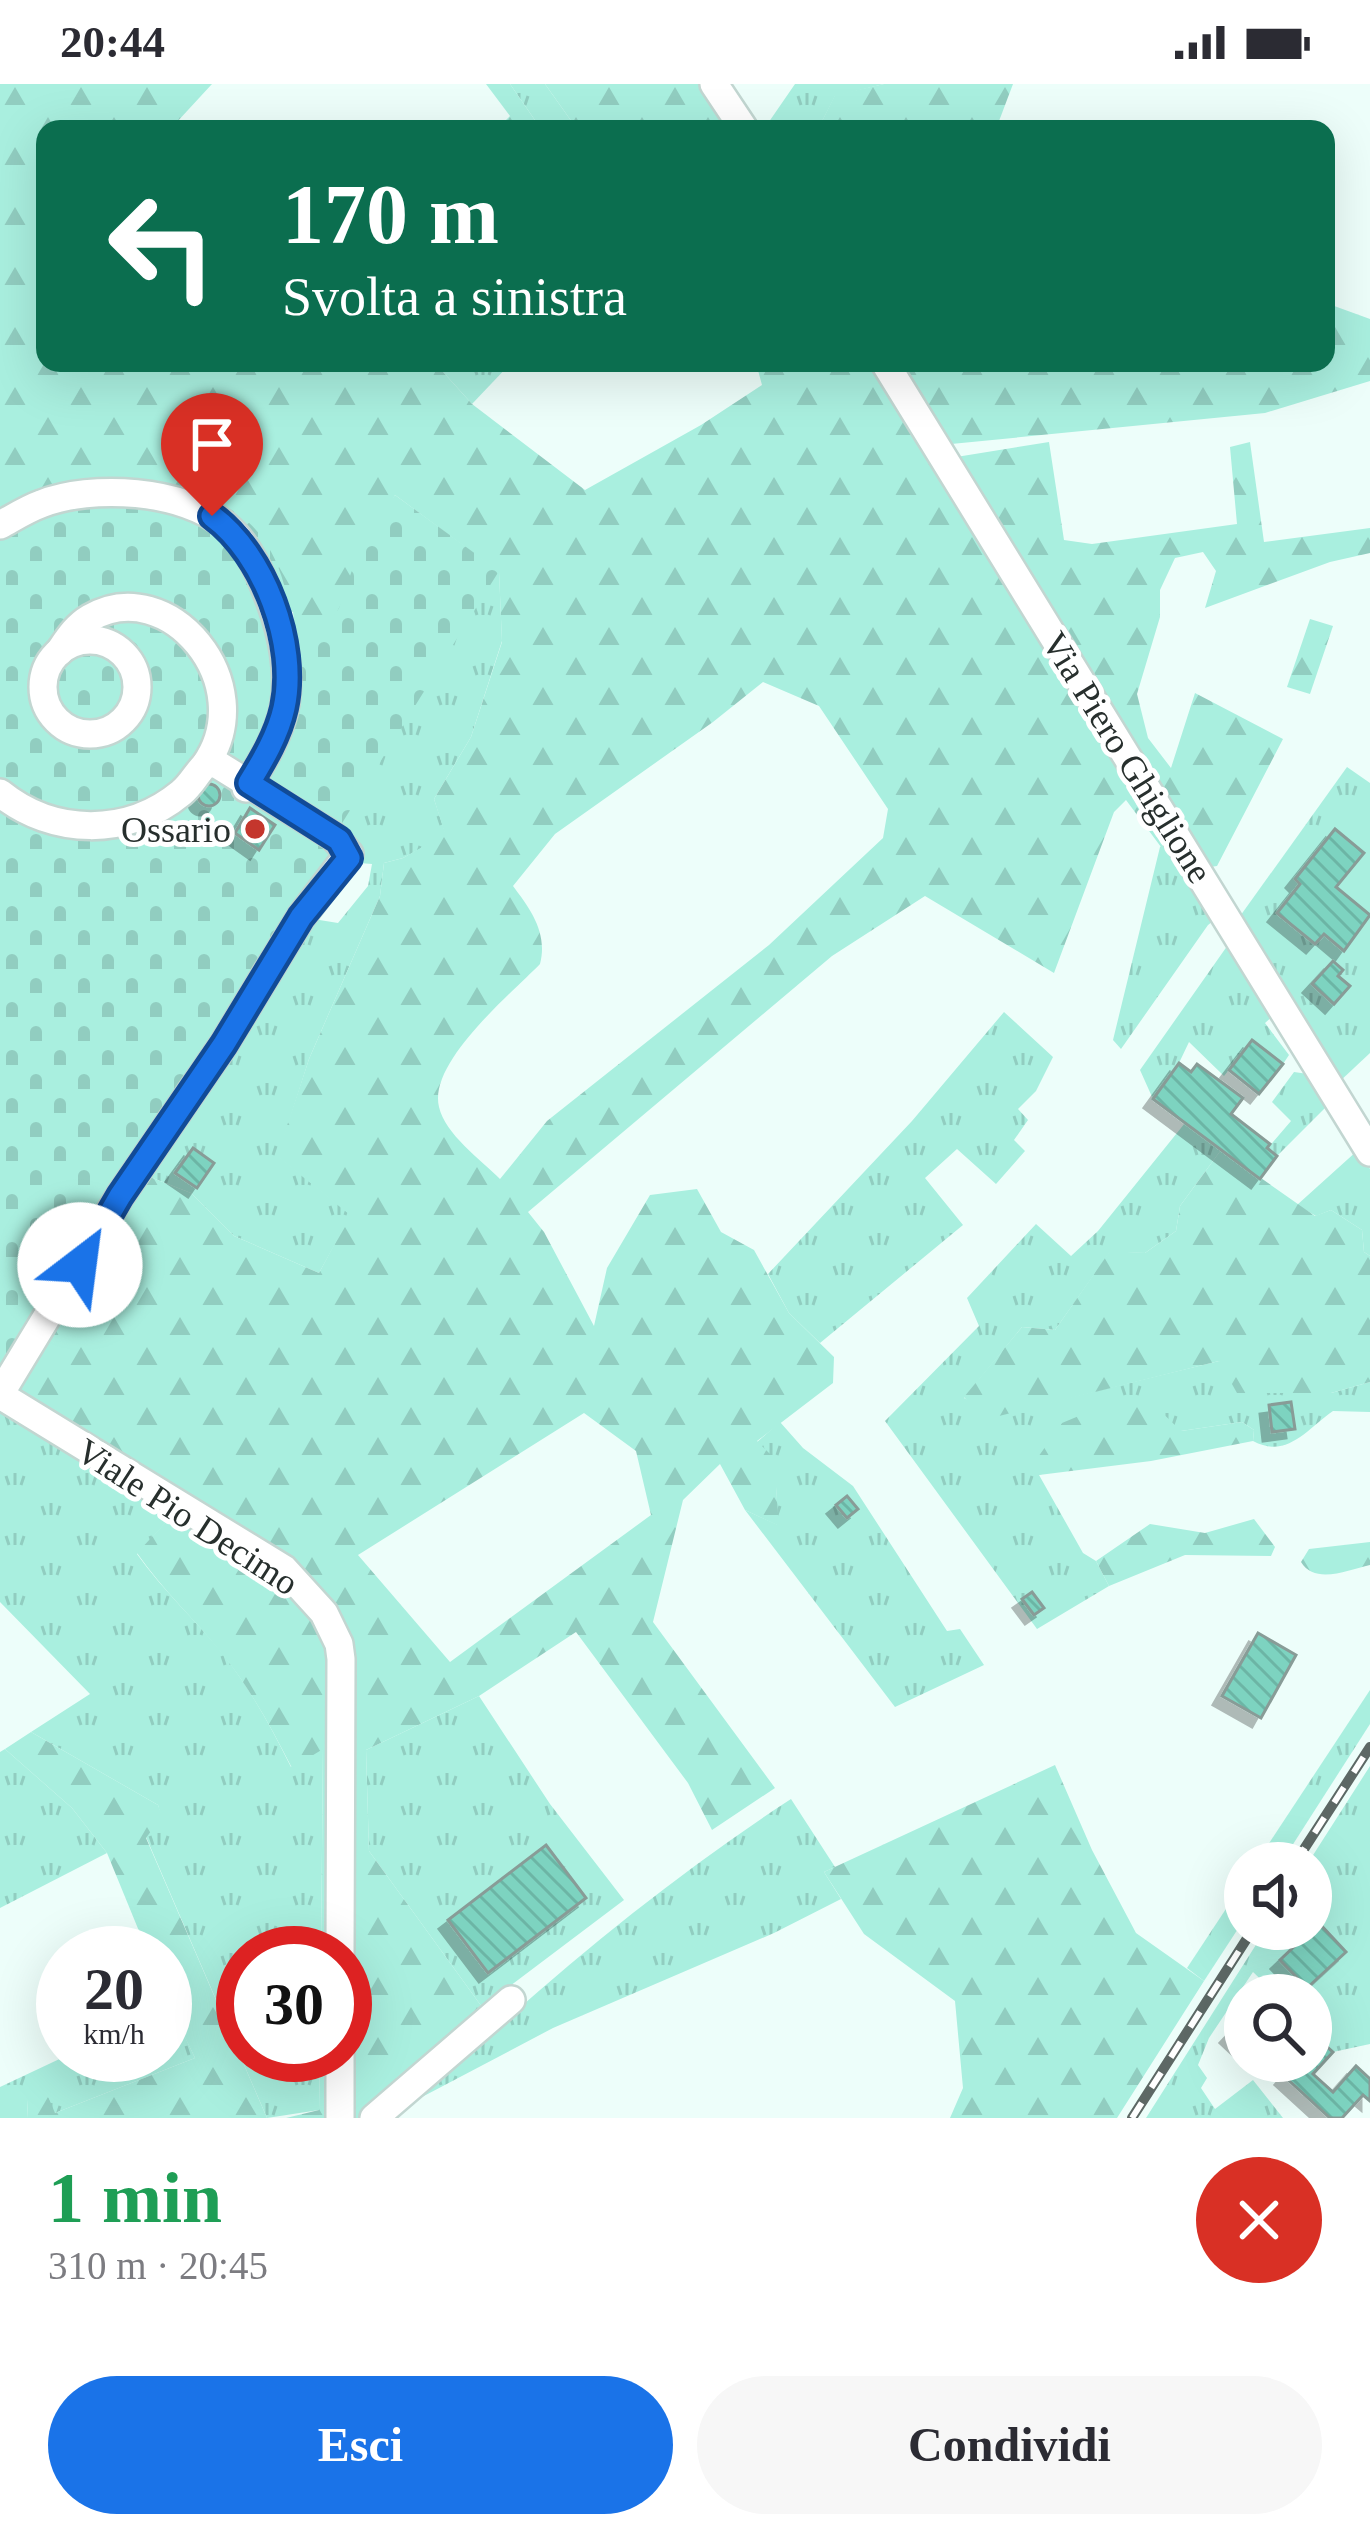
<!DOCTYPE html>
<html lang="it">
<head>
<meta charset="utf-8">
<style>
	:root { --surface:#fff; --page:#f7f7f7; --text:#2b2b33; --muted:#7c7c81; --accent:#1a73e8 }
	body { margin:0; font-family:Georgia,serif; background:var(--page); color:var(--text); height:100vh; display:flex; flex-direction:column; font-size:45px; white-space:nowrap }
	* { box-sizing:border-box; margin:0 }
	p { font-size:39px; color:var(--muted) }
	.icon { flex:none; width:66px; height:66px; fill:none; stroke:currentColor; stroke-width:2; stroke-linecap:round; stroke-linejoin:round }
	.map { position:relative; height:2034px; overflow:hidden }
	.details { display:flex; flex-direction:column; background:var(--surface); flex:1 }
	.details>* { flex:none }
	.hud { position:absolute; left:36px; top:36px; width:1299px; height:252px; border-radius:24px; box-shadow:0 12px 48px #0002; background:#0b6e4f; color:#fff; overflow:hidden }
	.controls { position:absolute; left:1224px; top:1758px; display:grid; gap:24px }
	.controls a { display:grid; place-items:center; width:108px; height:108px; border-radius:50%; background:var(--surface); box-shadow:0 12px 48px #0002; font-size:60px }
	.speed { position:absolute; left:36px; top:1842px; display:flex; gap:24px; font-size:60px; font-weight:700; text-align:center }
	.speed>* { display:grid; place-content:center; width:156px; height:156px; border-radius:50%; background:var(--surface); box-shadow:0 12px 48px #0002; line-height:1 }
	.speed small { font-size:30px; font-weight:400 }
	.speed .limit { border:18px solid #d22; background:#fff; color:#111 }
	.pin { position:absolute; display:grid; place-items:center; width:102px; height:102px; color:#fff; margin:-123px -51px; border-radius:50% 50% 50% 0; rotate:-45deg; box-shadow:0 0 12px #0007 }
	.pin .icon { rotate:45deg }
	.me { position:absolute; width:132px; margin:-66px; rotate:30deg; stroke-linejoin:round; filter:drop-shadow(0 0 9px #0008) }
	.turn { display:flex; align-items:center; gap:42px; height:252px; padding:0 48px; font-size:54px }
	.turn .icon { width:156px; height:156px; stroke-width:2.5 }
	.turn b { display:block; font-size:84px; line-height:102px }
	.round { display:grid; place-items:center; flex:none; width:126px; height:126px; border-radius:63px; background:var(--page) }
	.overview { display:flex; align-items:center; justify-content:space-between; height:204px; padding:0 48px }
	h1 { font-size:72px; font-weight:700; line-height:90px; color:#1e9e55 }
	.cta { display:flex; gap:24px; margin-top:auto; padding:24px 48px }
	.cta a { flex:1; height:138px; border-radius:72px; background:var(--accent); color:#fff; font-size:48px; font-weight:700; line-height:138px; text-align:center }
	.cta a+a { background:var(--page); color:var(--text) }
	.status { display:flex; justify-content:space-between; align-items:center; height:84px; padding:0 60px; background:var(--surface); direction:ltr }
	.status svg { height:33px; fill:currentColor }
	.map>svg:first-child { display:block }
	.grass { fill:url(#grass-tufts) }
	.forest { fill:url(#forest-firs); fill-rule:evenodd }
	.cemetery { fill:url(#cemetery-stones) }
	.building { fill:url(#building-back-hatch); stroke:#889c97; stroke-width:3; filter:url(#shadow) }
	.lines { fill:none; stroke-linecap:round; stroke-linejoin:round }
	.minor-casing { stroke:#c2d6d1; stroke-width:32 }
	.minor { stroke:#fff; stroke-width:27 }
	.rail-casing { stroke:#5d6865; stroke-width:10 }
	.rail { stroke:#fff; stroke-width:6; stroke-dasharray:18; stroke-linecap:butt }
	.route-casing { stroke:#114b97; stroke-width:30 }
	.route { stroke:#1a73e8; stroke-width:21 }
	.poi-dot { fill:#c4362d; stroke:#fff; stroke-width:4.5 }
	.labels { text-anchor:middle; stroke-width:10; stroke-linejoin:round; paint-order:stroke }
	.street-label { font-size:36px; fill:#272f2d; stroke:#fff }
	.poi-label { font-size:36px; fill:#272f2d; stroke:#fff; text-anchor:end }
</style>
</head>
<body>
<div class="status"><b>20:44</b><svg viewBox="0 0 49 12"><path d="M0 12V9h3v3zM5 12V6h3v6zM10 12V3h3v9zM15 12V0h3v12zM26 1h20v11H26zM47 4h2v5h-2z"/></svg></div>
<div class="map">
<svg width="1370" height="2034" viewBox="0 0 1370 2034">
	<defs>
		<pattern id="grass-tufts" width="24" height="20" patternUnits="userSpaceOnUse" patternTransform="scale(3)"><rect width="24" height="20" fill="#a9efdf"/><path d="M3 7l-1-3M5 7V3M7 7l1-3M15 17l-1-3M17 17v-4M19 17l1-3" fill="none" stroke="#91cdc0"/></pattern>
		<pattern id="forest-firs" width="22" height="20" patternUnits="userSpaceOnUse" patternTransform="scale(3)"><rect width="22" height="20" fill="#a9efdf"/><path d="M5 1l3.5 6h-7zM16 11l3.5 6h-7z" fill="#91cdc0"/></pattern>
		<pattern id="cemetery-stones" width="16" height="16" patternUnits="userSpaceOnUse" patternTransform="scale(3)"><rect width="16" height="16" fill="#a9efdf"/><path d="M2 7V4a2 2 0 0 1 4 0v3zM10 15v-3a2 2 0 0 1 4 0v3z" fill="#91cdc0"/></pattern>
		<pattern id="building-back-hatch" width="6" height="6" patternUnits="userSpaceOnUse" patternTransform="scale(3)"><rect width="6" height="6" fill="#7dd3c0"/><path d="M-1 5l2 2M0 0l6 6M5-1l2 2" fill="none" stroke="#6cb5a5"/></pattern>
		<filter id="shadow"><feDropShadow dx="-9" dy="9" stdDeviation="0" flood-color="#0004"/></filter>
	</defs>
	<rect width="100%" height="100%" fill="#edfefa"/>
	<g class="grass">
		<path d="M 510,0 L 545,0 L 577,45 L 541,45 Z"/>
		<path d="M 795,0 L 884,0 L 835,12 L 818,45 L 764,45 Z"/>
		<path d="M 435,279 L 511,279 L 472,320 Z"/>
		<path d="M 499,487 L 502,557 L 471,653 L 434,715 L 446,751 L 403,774 L 384,779 L 380,812 L 309,975 L 278,1072 L 351,1131 L 319,1189 L 234,1152 L 191,1109 L 137,1088 L 301,833 L 338,839 L 368,802 L 372,780 L 346,778 L 362,762 L 339,745 L 300,587 L 350,499 Z"/>
		<path d="M 1347,683 L 1370,699 L 1370,969 L 1338,999 L 1238,835 Z"/>
		<path d="M 1167,758 L 1217,834 L 1208,841 L 1121,965 L 1113,956 L 1160,763 Z"/>
		<path d="M 1230,858 L 1275,930 L 1265,939 L 1289,971 L 1283,980 L 1252,957 L 1224,992 L 1189,958 L 1179,979 L 1153,1015 L 1140,986 Z"/>
		<path d="M 1004,928 L 1053,973 L 1036,1007 L 1018,1025 L 1028,1036 L 1014,1056 L 1025,1067 L 996,1100 L 957,1065 L 925,1094 L 963,1141 L 820,1259 L 789,1229 L 768,1190 L 912,1037 Z"/>
		<path d="M 1294,988 L 1308,990 L 1329,1020 L 1277,1072 L 1267,1065 L 1291,1037 L 1272,1018 Z"/>
		<path d="M 1185,1039 L 1221,1066 L 1180,1122 L 1176,1147 L 1145,1169 L 1110,1168 L 1055,1246 L 1022,1243 L 964,1314 L 999,1331 L 1219,1277 L 1331,1309 L 1370,1298 L 1370,1328 L 1333,1327 C 1306,1346 1287,1375 1253,1357 L 1254,1346 L 1242,1338 L 1181,1347 L 1039,1391 L 1083,1469 L 1096,1477 L 1109,1502 L 1037,1545 L 885,1337 L 979,1242 L 967,1214 L 1036,1140 L 1071,1172 L 1098,1147 Z"/>
		<path d="M 1358,1066 L 1370,1085 L 1370,1172 L 1364,1168 L 1362,1146 L 1331,1126 L 1316,1132 L 1297,1121 Z"/>
		<path d="M 39,1249 L 55,1259 L 181,1422 L 137,1470 C 164,1508 195,1535 223,1570 C 251,1606 271,1643 291,1683 L 323,1664 L 321,1869 L 243,1869 L 243,1971 L 320,1971 L 319,2026 L 267,2034 L 146,1753 L 161,1732 L 158,1721 L 31,1648 L 90,1610 L 0,1518 L 0,1310 Z"/>
		<path d="M 780,1338 L 803,1364 L 853,1402 L 947,1547 L 960,1545 L 984,1581 L 895,1623 L 745,1426 L 778,1441 L 776,1403 L 757,1358 Z"/>
		<path d="M 1370,1606 L 1370,1640 L 1281,1779 L 1256,1779 Z"/>
		<path d="M 479,1612 L 550,1720 L 624,1816 L 482,1923 L 369,1767 L 366,1666 Z"/>
		<path d="M 5,1665 L 72,1724 L 107,1769 L 0,1824 L 0,1668 Z"/>
		<path d="M 1370,1682 L 1370,1960 L 1333,1968 L 1311,1948 L 1311,1911 L 1277,1911 L 1253,1888 L 1209,1954 L 1198,1981 L 1207,1994 L 1201,2004 L 1215,2025 L 1253,1996 L 1283,2034 L 1146,2034 L 1266,1845 L 1311,1845 L 1308,1779 Z"/>
		<path d="M 791,1715 L 835,1783 L 824,1788 L 841,1815 L 774,1849 L 553,1944 L 422,2013 C 537,1904 658,1802 791,1715 Z"/>
		<path d="M 1245,1796 L 1245,1834 L 1204,1897 L 1187,1884 Z"/>
		<path d="M 171,1923 L 195,1974 L 55,2029 L 28,2016 L 27,2034 L 0,2034 L 0,2003 L 68,1971 L 165,1971 L 165,1926 Z"/>
	</g>
	<g class="forest">
		<path d="M 0,0 L 212,0 L 176,39 L 182,45 L 45,45 L 45,279 L 435,279 L 472,320 L 585,406 L 701,341 L 762,301 L 756,279 L 869,279 L 1167,758 L 1161,763 L 1126,716 L 1114,728 L 1054,889 L 925,812 L 832,872 L 528,1128 L 544,1148 L 594,1242 L 607,1184 L 650,1111 L 697,1105 L 721,1148 L 754,1166 L 789,1229 L 834,1273 L 833,1299 L 757,1357 L 785,1385 L 776,1403 L 779,1442 L 745,1426 L 720,1380 L 683,1416 L 653,1538 L 775,1704 L 712,1746 L 688,1699 L 576,1548 L 479,1612 L 366,1666 L 369,1767 L 482,1923 L 362,2034 L 286,2034 L 319,2026 L 320,1971 L 345,1971 L 345,1869 L 321,1869 L 323,1665 L 292,1684 C 271,1643 251,1606 223,1571 C 195,1535 164,1508 137,1469 L 180,1423 L 29,1329 L 54,1259 L 39,1249 L 137,1088 L 191,1109 L 234,1152 L 319,1189 L 350,1131 L 277,1072 L 309,975 L 380,812 L 384,779 L 403,774 L 445,750 L 434,715 L 471,653 L 502,558 L 499,488 L 395,411 L 339,524 L 300,587 L 293,528 L 0,436 ZM 763,598 L 819,622 L 888,725 L 883,754 L 769,861 L 547,1037 L 500,1095 C 481,1076 445,1050 439,1023 C 428,978 511,910 540,880 C 548,849 531,826 513,802 L 555,750 L 713,638 ZM 584,1329 L 636,1367 L 651,1431 L 450,1578 L 358,1471 Z"/>
		<path d="M 486,0 L 510,0 L 541,45 L 497,45 L 510,32 Z"/>
		<path d="M 545,0 L 698,0 L 725,45 L 577,45 Z"/>
		<path d="M 884,0 L 1013,0 L 996,45 L 818,45 L 835,11 Z"/>
		<path d="M 1326,219 L 1370,235 L 1370,297 L 1265,329 L 941,361 L 892,279 L 1326,279 Z"/>
		<path d="M 1049,358 L 1064,456 L 1092,460 L 1237,440 L 1230,363 L 1250,358 L 1264,458 L 1370,444 L 1370,469 L 1330,478 L 1205,524 L 1216,487 L 1203,468 L 1175,474 L 1160,506 L 1160,533 L 1137,610 L 1148,654 L 1171,684 L 1195,609 L 1283,655 L 1217,782 L 1204,784 L 950,374 Z"/>
		<path d="M 1310,535 L 1333,542 L 1310,610 L 1287,603 Z"/>
		<path d="M 1221,1066 L 1315,1132 L 1331,1126 L 1362,1146 L 1364,1168 L 1370,1172 L 1370,1298 L 1331,1309 L 1237,1309 L 1219,1277 L 999,1332 L 980,1331 L 964,1313 L 1022,1243 L 1055,1246 L 1110,1167 L 1145,1169 L 1176,1147 L 1180,1122 Z"/>
		<path d="M 1147,1314 L 1181,1347 L 1242,1338 L 1254,1346 L 1253,1357 L 1151,1377 L 1039,1391 L 1036,1376 L 1062,1339 L 1110,1319 Z"/>
		<path d="M 1254,1435 L 1275,1463 L 1271,1472 L 1185,1471 L 1109,1502 L 1096,1477 L 1150,1440 L 1205,1449 Z"/>
		<path d="M 1370,1458 L 1370,1481 C 1348,1486 1315,1501 1301,1478 L 1309,1465 Z"/>
		<path d="M 31,1648 L 158,1721 L 162,1732 L 146,1754 L 267,2034 L 27,2034 L 28,2016 L 47,2010 L 55,2029 L 195,1974 L 165,1912 L 165,1869 L 148,1869 L 107,1769 L 72,1724 L 5,1665 Z"/>
		<path d="M 1055,1681 L 1092,1766 L 1136,1849 L 1204,1897 L 1117,2034 L 950,2034 L 963,2004 L 955,1917 L 864,1850 L 824,1788 Z"/>
	</g>
	<path class="cemetery" d="M 189,409 C 205,416 227,421 241,432 C 289,469 289,531 301,585 L 339,524 L 361,460 L 395,411 L 499,487 L 339,744 L 363,763 L 346,778 L 0,1310 L 0,436 L 45,411 Z"/>
	<g class="building">
		<circle cx="209" cy="711" r="11"/>
		<path d="M 250,724 L 275,741 L 259,766 L 235,749 Z"/>
		<path d="M 1335,745 L 1364,769 L 1336,803 L 1370,831 L 1344,867 L 1324,850 L 1315,860 L 1277,829 L 1300,800 L 1295,795 Z"/>
		<path d="M 1333,877 L 1343,886 L 1338,892 L 1350,902 L 1334,920 L 1312,900 Z"/>
		<path d="M 1252,956 L 1283,980 L 1259,1010 L 1229,986 Z"/>
		<path d="M 1179,979 L 1191,988 L 1197,980 L 1243,1014 L 1231,1030 L 1270,1060 L 1267,1064 L 1277,1072 L 1260,1095 L 1153,1015 Z"/>
		<path d="M 193,1064 L 214,1079 L 197,1104 L 175,1089 Z"/>
		<path d="M 1291,1318 L 1295,1345 L 1272,1348 L 1269,1321 Z"/>
		<path d="M 847,1412 L 858,1425 L 847,1434 L 836,1421 Z"/>
		<path d="M 1032,1508 L 1044,1524 L 1034,1531 L 1022,1515 Z"/>
		<path d="M 1258,1549 L 1296,1571 L 1261,1634 L 1222,1612 Z"/>
		<path d="M 546,1761 L 586,1814 L 488,1889 L 448,1836 Z"/>
		<path d="M 1319,1839 L 1346,1868 L 1307,1904 L 1280,1876 Z"/>
		<path d="M 1245,1933 L 1245,1965 L 1229,1950 Z"/>
		<path d="M 1317,1954 L 1333,1968 L 1313,1990 L 1333,2008 L 1356,1982 L 1370,1995 L 1370,2017 L 1363,2011 L 1342,2034 L 1330,2034 L 1284,1992 L 1297,1977 L 1311,1977 L 1311,1961 Z"/>
	</g>
	<g class="lines">
		<g class="minor-casing">
			<g id="minor">
				<path d="M 714,0 L 744,45"/>
				<path d="M 885,279 L 1370,1068"/>
				<path d="M 0,441 C 13,434 27,425 41,420 C 91,400 184,405 226,442 C 249,461 262,493 272,521 C 283,551 290,588 285,620 C 280,650 262,678 246,704"/>
				<circle cx="90" cy="603" r="47"/>
				<path d="M 59,568 C 68,555 76,542 90,534 C 168,488 262,600 205,681"/>
				<path d="M 0,709 C 53,752 128,753 181,709 C 191,701 196,690 205,681 L 215,679 L 333,752 L 349,770 L 301,833 L 224,960 L 120,1112 L 0,1310"/>
				<path d="M 0,1311 L 284,1485 L 324,1529 L 339,1560 L 341,1575 L 340,1869"/>
				<path d="M 340,1971 L 340,2034"/>
				<path d="M 374,2034 L 511,1916"/>
			</g>
		</g>
		<use href="#minor" class="minor"/>
		<g class="rail-casing">
			<g id="rail">
				<path d="M 1295,1779 L 1370,1663"/>
				<path d="M 1132,2034 L 1253,1845"/>
			</g>
		</g>
		<use href="#rail" class="rail"/>
	</g>
	<g class="lines">
		<g class="route-casing">
			<path id="route" d="M 80,1181 L 120,1112 L 224,960 L 301,833 L 349,774 L 339,756 L 249,699 C 263,676 278,651 284,624 C 298,560 264,470 212,432"/>
		</g>
		<use href="#route" class="route"/>
	</g>
	<circle class="poi-dot" cx="255" cy="745" r="12"/>
	<g class="labels">
		<g class="street-label">
			<text transform="translate(1128 673) rotate(58)" y="13">Via Piero Ghiglione</text>
			<text transform="translate(188 1432) rotate(33)" y="13">Viale Pio Decimo</text>
		</g>
		<g class="poi-label">
			<text x="231" y="758">Ossario</text>
		</g>
	</g>
</svg>
<div class="controls">
<a><svg class="icon" aria-label="sound" viewBox="0 0 24 24"><path d="M4 9h4l5-4v14l-5-4H4zM17 9q2 3 0 6"/></svg></a>
<a><svg class="icon" aria-label="search" viewBox="0 0 24 24"><circle cx="10" cy="10" r="6"/><path d="M15 15l6 6"/></svg></a>
</div>
<div class="speed"><div>20<small>km/h</small></div><div class="limit">30</div></div>
<div class="pin" style="left:212px;top:432px;background:#d93025"><svg class="icon" aria-label="arrive" viewBox="0 0 24 24"><path d="M6 21V4h12l-3 4 3 4H6"/></svg></div>
<svg class="me" style="left:80px;top:1181px" viewBox="-20 -20 40 40"><circle r="19" fill="#fff"/><path d="M0-13L10 11 0 6-10 11z" fill="#1a73e8"/></svg>
<div class="hud">
<div class="turn"><svg class="icon" aria-label="left" viewBox="0 0 24 24"><path d="M17 20v-9H6M10 6l-5 5 5 5"/></svg><div><b>170 m</b>Svolta a sinistra</div></div>
</div>
</div>
<section class="details">
<div class="overview"><div><h1>1 min</h1><p>310 m · 20:45</p></div><a class="round" style="background:#d93025;color:#fff"><svg class="icon" aria-label="close" viewBox="0 0 24 24"><path d="M6 6l12 12M18 6L6 18"/></svg></a></div>
<div class="cta"><a>Esci</a><a>Condividi</a></div>
</section>
</body>
</html>
